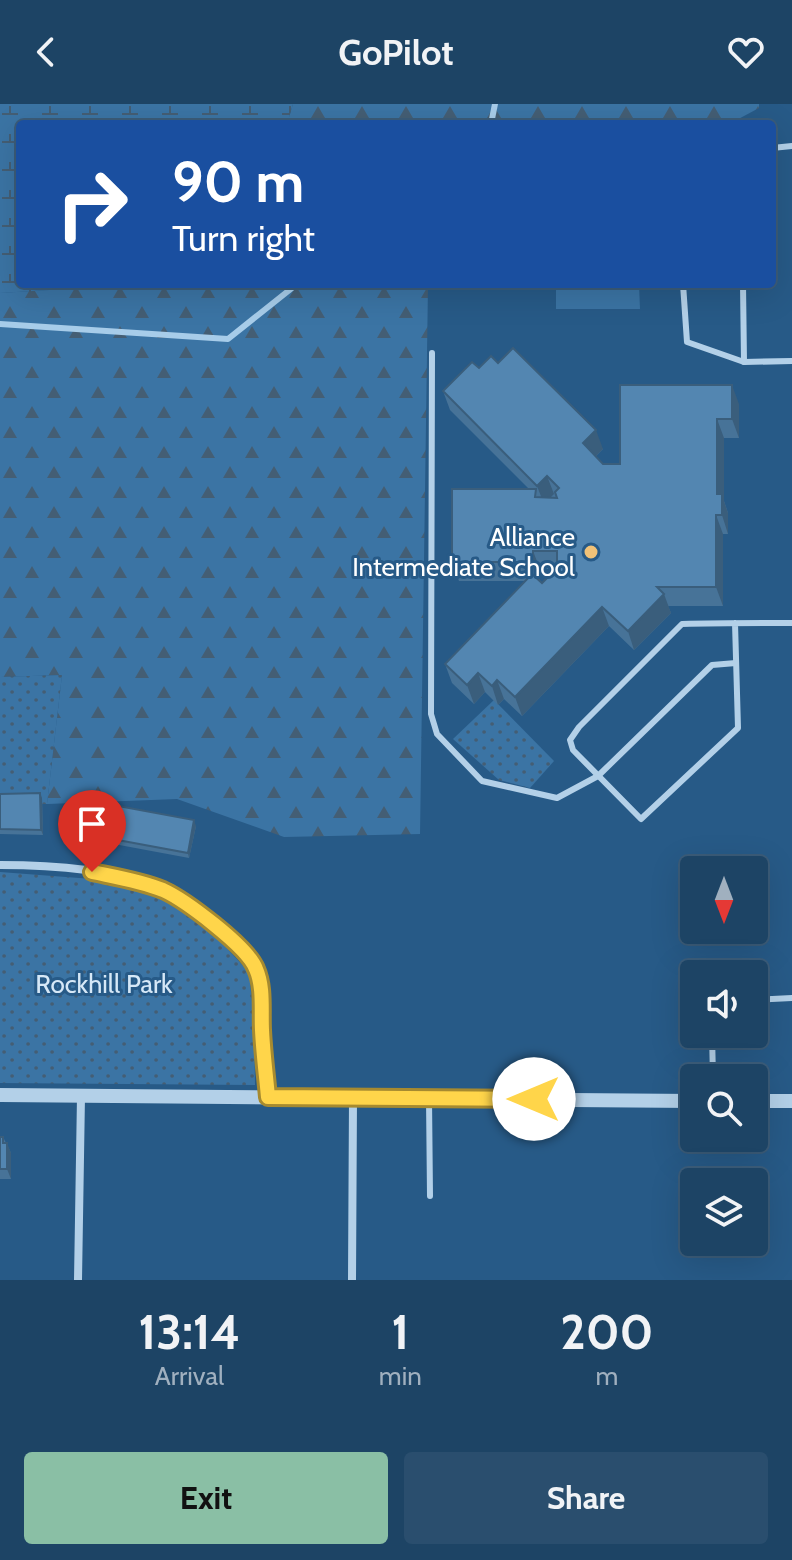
<!DOCTYPE html>
<html lang="en">
<head>
<meta charset="utf-8">
<style>
	:root { --surface:#1d4465; --page:#2a4e6e; --text:#f1f3f6; --muted:#a0b0bf; --line:#3b5c79; --accent:#8abfa5 }
	body { margin:0; font-family:Cabin,sans-serif; background:var(--page); color:var(--text); height:100vh; display:flex; flex-direction:column; font-size:30px; white-space:nowrap }
	* { box-sizing:border-box; margin:0 }
	p { font-size:26px; color:var(--muted) }
	.icon { flex:none; width:44px; height:44px; fill:none; stroke:currentColor; stroke-width:2; stroke-linecap:round; stroke-linejoin:round }
	.map { position:relative; height:1176px; overflow:hidden }
	.sheet { display:flex; flex-direction:column; background:var(--surface); flex:1 }
	.sheet>* { flex:none }
	.top-card { position:absolute; left:16px; top:16px; width:760px; height:168px; border-radius:8px; box-shadow:0 8px 32px #0002,0 0 0 2px var(--line); background:#1a4fa0; color:#fff; overflow:hidden }
	.needle { width:52px; rotate:180deg }
	.tools { position:absolute; left:680px; top:752px; display:grid; gap:16px }
	.tools a { display:grid; place-items:center; width:88px; height:88px; border-radius:8px; background:var(--surface); box-shadow:0 8px 32px #0002,0 0 0 2px var(--line); font-size:40px }
	.pin { position:absolute; display:grid; place-items:center; width:68px; height:68px; color:#fff; margin:-82px -34px; border-radius:50% 50% 50% 0; rotate:-45deg; box-shadow:0 0 8px #0007 }
	.pin .icon { rotate:45deg }
	.me { position:absolute; width:88px; margin:-44px; rotate:270deg; stroke-linejoin:round; filter:drop-shadow(0 0 6px #0008) }
	.turn { display:flex; align-items:center; gap:28px; height:168px; padding:0 24px; font-size:36px }
	.turn .icon { width:104px; height:104px; stroke-width:2.5 }
	.turn b { display:block; font-size:56px; line-height:68px }
	.eta { display:flex; justify-content:space-evenly; align-items:center; height:136px; text-align:center }
	.eta b { font-size:48px; font-weight:700; line-height:56px }
	.cta { display:flex; gap:16px; margin-top:auto; padding:16px 24px }
	.cta a { flex:1; height:92px; border-radius:8px; background:var(--accent); color:#111; font-size:32px; font-weight:700; line-height:92px; text-align:center }
	.cta a+a { background:var(--page); color:var(--text) }
	header { display:flex; justify-content:space-between; align-items:center; height:104px; padding:0 24px; background:var(--surface); font-size:36px; font-weight:700 }
	.map>svg:first-child { display:block }
	.forest { fill:url(#forest-firs) }
	.wetland { fill:url(#wetland-marsh) }
	.park { fill:url(#park-dots) }
	.pitch { fill:#3b74a4 }
	.lines { fill:none; stroke-linecap:round; stroke-linejoin:round }
	.stream { stroke:#a7cce9; stroke-width:6 }
	.service { stroke:#b3d0e8; stroke-width:6 }
	.minor { stroke:#b3d0e8; stroke-width:8 }
	.tertiary { stroke:#b3d0e8; stroke-width:14 }
	.wall { fill:#477398; fill-rule:evenodd }
	.shaded-wall { fill:#3a5e7c }
	.building { fill:#5386b1; stroke:#3a5e7c; stroke-width:2 }
	.route-casing { stroke:#a68a30; stroke-width:20 }
	.route { stroke:#ffd54a; stroke-width:14 }
	.poi-dot { fill:#f1c278; stroke:#275a87; stroke-width:3 }
	.labels { text-anchor:middle; stroke-width:6; stroke-linejoin:round; paint-order:stroke }
	.poi-label { font-size:26px; fill:#fff; stroke:#275a87; text-anchor:end }
	.park-label { font-size:26px; fill:#d6e8f7; stroke:#275a87 }
</style>
</head>
<body>
<header><svg class="icon" aria-label="back" viewBox="0 0 24 24"><path d="M15 5l-7 7 7 7"/></svg>GoPilot<svg class="icon" aria-label="heart" viewBox="0 0 24 24"><path d="M12 20l-8-8c-3-5 5-10 8-4 3-6 11-1 8 4z"/></svg></header>
<div class="map">
<svg width="792" height="1176" viewBox="0 0 792 1176">
	<defs>
		<pattern id="forest-firs" width="22" height="20" patternUnits="userSpaceOnUse" patternTransform="scale(2)"><rect width="22" height="20" fill="#3b74a4"/><path d="M5 1l3.5 6h-7zM16 11l3.5 6h-7z" fill="#445e74"/></pattern>
		<pattern id="wetland-marsh" width="20" height="14" patternUnits="userSpaceOnUse" patternTransform="scale(2)"><rect width="20" height="14" fill="#3b74a4"/><path d="M1 5h8M5 5V1M11 12h8M15 12V8" fill="none" stroke="#445e74"/></pattern>
		<pattern id="park-dots" width="8" height="8" patternUnits="userSpaceOnUse" patternTransform="scale(2)"><rect width="8" height="8" fill="#3b74a4"/><path d="M2 2h.1M6 6h.1" fill="none" stroke="#445e74" stroke-width="1.8" stroke-linecap="round"/></pattern>
	</defs>
	<rect width="100%" height="100%" fill="#275a87"/>
	<g class="forest">
		<path d="M 293,0 L 759,0 L 759,4 L 729,20 L 287,20 Z"/>
		<path d="M 147,180 L 428,180 L 420,730 L 284,733 L 177,695 L 47,700 L 62,571 L 0,573 L 0,189 Z"/>
	</g>
	<path class="wetland" d="M 0,0 L 293,0 L 287,20 L 20,20 L 20,180 L 147,180 L 0,189 Z"/>
	<g class="park">
		<path d="M 62,571 L 47,700 L 0,700 L 0,573 Z"/>
		<path d="M 494,596 L 554,657 L 530,684 L 499,676 L 453,635 Z"/>
		<path d="M 0,768 L 92,775 L 144,785 L 181,807 L 220,837 L 249,868 L 254,918 L 255,981 L 0,979 Z"/>
	</g>
	<path class="pitch" d="M 556,180 L 639,180 L 640,205 L 556,205 Z"/>
	<g class="lines">
		<g class="stream">
			<path d="M 418,20 L 422,20"/>
			<path d="M 491,20 L 495,0"/>
			<path d="M 0,220 L 228,235 L 297,180"/>
		</g>
		<g class="service">
			<path d="M 772,44 L 792,42"/>
			<path d="M 683,180 L 687,238 L 744,258 L 792,257"/>
			<path d="M 743,180 L 744,258"/>
			<path d="M 432,249 L 431,610 L 437,630 L 482,677 L 557,694 L 598,672 L 712,561 L 736,559"/>
			<path d="M 735,519 L 738,624 L 641,715 L 573,646 L 570,636 L 579,623 L 682,520 C 719,519 756,519 792,519"/>
			<path d="M 754,896 L 792,894"/>
			<path d="M 712,930 L 713,974"/>
			<path d="M 429,994 L 430,1092"/>
		</g>
		<g class="minor">
			<path d="M 0,761 C 47,761 127,765 169,789 C 186,799 203,813 219,825 C 233,836 249,847 256,865 C 264,883 261,906 262,926 C 262,948 266,971 268,993"/>
			<path d="M 78,1176 L 81,992"/>
			<path d="M 352,1176 L 353,994"/>
		</g>
		<g class="tertiary">
			<path d="M 0,991 L 694,997"/>
			<path d="M 754,997 L 792,997"/>
		</g>
	</g>
	<g class="wall">
		<path d="M 498,259 L 603,345 L 596,352 L 603,360 L 620,360 L 739,300 L 739,334 L 724,334 L 724,397 L 728,409 L 728,430 L 723,430 L 723,502 L 668,502 L 671,509 L 634,546 L 609,522 L 522,612 L 504,595 L 498,601 L 485,588 L 474,600 L 452,579 L 445,560 L 526,477 L 459,477 L 452,458 L 529,385 L 450,306 L 443,287 L 479,264 ZM 540,465 L 555,465 L 542,479 L 540,477 Z"/>
		<path d="M 40,689 L 42,694 L 43,731 L 0,730 L 0,690 Z"/>
		<path d="M 196,722 L 189,754 L 71,732 L 69,727 Z"/>
		<path d="M 0,1033 L 3,1033 L 11,1049 L 11,1075 L 0,1075 Z"/>
	</g>
	<g class="shaded-wall">
		<path d="M 732,281 L 739,300 L 739,334 L 732,315 Z"/>
		<path d="M 717,315 L 724,334 L 724,397 L 728,409 L 728,430 L 722,411 L 717,390 Z"/>
		<path d="M 596,326 L 603,345 L 590,358 L 583,339 Z"/>
		<path d="M 547,372 L 554,390 L 544,400 L 537,382 Z"/>
		<path d="M 716,411 L 723,430 L 723,502 L 716,483 Z"/>
		<path d="M 533,447 L 540,465 L 540,477 L 533,458 Z"/>
		<path d="M 664,490 L 671,509 L 634,546 L 628,527 Z"/>
		<path d="M 602,503 L 609,522 L 522,612 L 515,593 Z"/>
		<path d="M 478,569 L 485,588 L 474,600 L 467,581 Z"/>
		<path d="M 497,576 L 504,595 L 498,601 L 492,582 Z"/>
		<path d="M 40,689 L 42,694 L 43,731 L 41,726 Z"/>
		<path d="M 194,716 L 196,722 L 189,754 L 188,749 Z"/>
		<path d="M 7,1039 L 11,1049 L 11,1075 L 7,1065 Z"/>
	</g>
	<g class="building">
		<path d="M 513,244 L 596,326 L 583,339 L 603,360 L 620,360 L 620,281 L 732,281 L 732,315 L 717,315 L 717,390 L 722,390 L 722,411 L 716,411 L 716,483 L 657,483 L 664,490 L 628,527 L 602,503 L 515,593 L 497,576 L 492,582 L 478,569 L 467,581 L 445,560 L 532,470 L 542,479 L 561,460 L 557,457 L 557,447 L 533,447 L 533,458 L 452,458 L 452,385 L 536,385 L 535,393 L 557,394 L 555,388 L 559,384 L 547,372 L 537,382 L 443,287 L 472,258 L 479,264 L 491,252 L 498,259 Z"/>
		<path d="M 40,689 L 41,726 L 0,725 L 0,690 Z"/>
		<path d="M 75,694 L 194,716 L 188,749 L 69,727 Z"/>
		<path d="M 0,1033 L 3,1033 L 3,1039 L 7,1039 L 7,1065 L 0,1065 Z"/>
	</g>
	<g class="lines">
		<g class="route-casing">
			<path id="route" d="M 92,768 C 116,773 141,777 163,786 C 185,796 248,843 256,865 C 264,883 261,906 262,926 C 263,948 266,971 268,993 L 534,995"/>
		</g>
		<use href="#route" class="route"/>
	</g>
	<circle class="poi-dot" cx="591" cy="448" r="8"/>
	<g class="labels">
		<g class="poi-label">
			<text x="575" y="442">Alliance<tspan x="575" dy="30">Intermediate School</tspan></text>
		</g>
		<g class="park-label">
			<text x="104" y="889">Rockhill Park</text>
		</g>
	</g>
</svg>
<div class="tools">
<a><svg class="needle" viewBox="-14 -14 28 28"><path d="M0-13l5 13h-10z" fill="#e53935"/><path d="M0 13l5-13h-10z" fill="#a0b0bf"/></svg></a>
<a><svg class="icon" aria-label="sound" viewBox="0 0 24 24"><path d="M4 9h4l5-4v14l-5-4H4zM17 9q2 3 0 6"/></svg></a>
<a><svg class="icon" aria-label="search" viewBox="0 0 24 24"><circle cx="10" cy="10" r="6"/><path d="M15 15l6 6"/></svg></a>
<a><svg class="icon" aria-label="layers" viewBox="0 0 24 24"><path d="M12 4l9 5-9 5-9-5zM3 14l9 5 9-5"/></svg></a>
</div>
<div class="pin" style="left:92px;top:768px;background:#d93025"><svg class="icon" aria-label="arrive" viewBox="0 0 24 24"><path d="M6 21V4h12l-3 4 3 4H6"/></svg></div>
<svg class="me" style="left:534px;top:995px" viewBox="-20 -20 40 40"><circle r="19" fill="#fff"/><path d="M0-13L10 11 0 6-10 11z" fill="#ffd54a"/></svg>
<div class="top-card">
<div class="turn"><svg class="icon" aria-label="right" viewBox="0 0 24 24"><path d="M7 20v-9h11M14 6l5 5-5 5"/></svg><div><b>90 m</b>Turn right</div></div>
</div>
</div>
<section class="sheet">
<div class="eta">
<div><b>13:14</b><p>Arrival</p></div>
<div><b>1</b><p>min</p></div>
<div><b>200</b><p>m</p></div>
</div>
<div class="cta"><a>Exit</a><a>Share</a></div>
</section>
</body>
</html>
